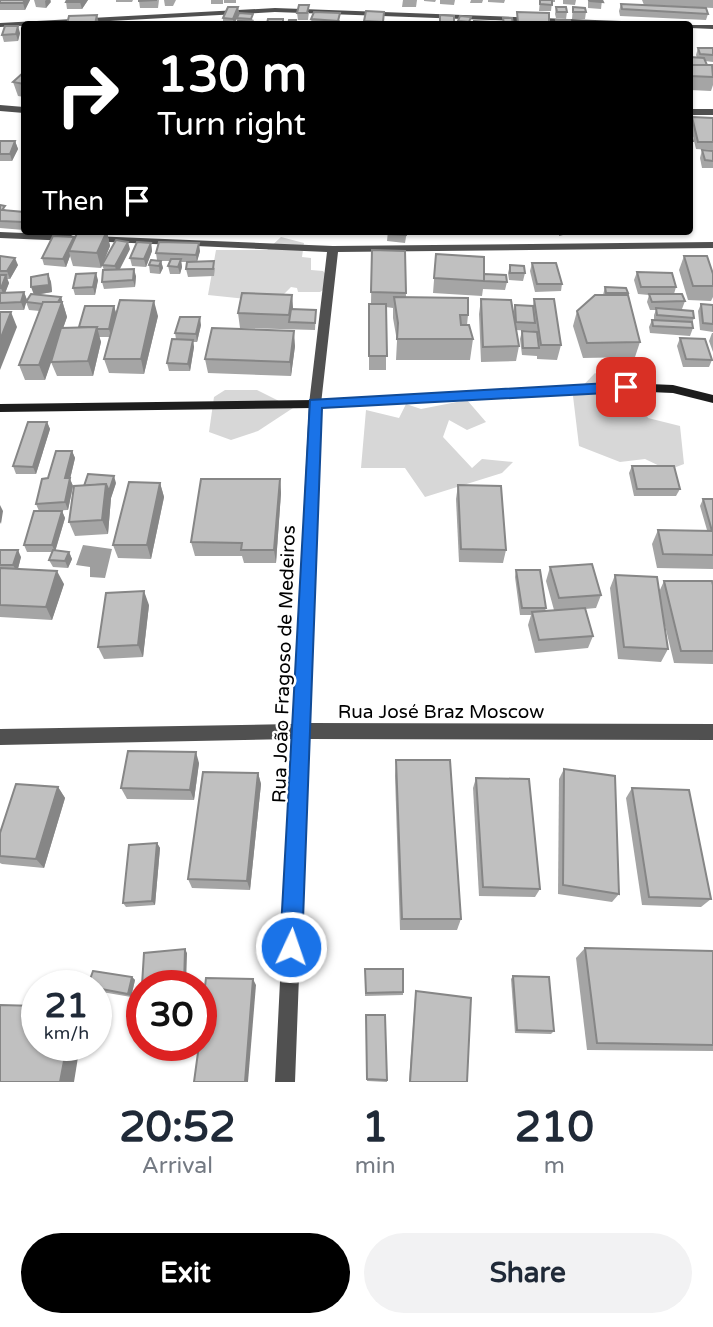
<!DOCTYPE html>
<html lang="en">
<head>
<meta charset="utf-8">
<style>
	:root { --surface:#fff; --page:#f2f2f3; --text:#1f2937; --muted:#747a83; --accent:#000 }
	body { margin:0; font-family:"Varela Round",sans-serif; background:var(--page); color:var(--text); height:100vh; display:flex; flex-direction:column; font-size:26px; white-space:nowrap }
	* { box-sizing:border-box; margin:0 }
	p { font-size:23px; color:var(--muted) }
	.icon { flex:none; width:38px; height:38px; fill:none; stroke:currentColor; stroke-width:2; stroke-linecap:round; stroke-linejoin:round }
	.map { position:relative; height:1082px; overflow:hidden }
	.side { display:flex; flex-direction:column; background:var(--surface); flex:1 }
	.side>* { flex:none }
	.banner { position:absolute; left:21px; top:21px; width:672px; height:214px; border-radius:7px; box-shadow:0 2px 5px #0004; background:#000; color:#fff; overflow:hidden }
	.speed { position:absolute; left:21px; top:970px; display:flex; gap:14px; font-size:35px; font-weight:700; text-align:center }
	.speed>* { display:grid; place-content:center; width:91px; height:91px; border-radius:50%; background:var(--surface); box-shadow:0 2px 5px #0004; line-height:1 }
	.speed small { font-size:18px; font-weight:400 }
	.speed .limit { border:10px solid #d22; background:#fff; color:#111 }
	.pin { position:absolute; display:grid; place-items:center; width:60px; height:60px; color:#fff; margin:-30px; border-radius:14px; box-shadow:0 4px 10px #0006 }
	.me { position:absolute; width:77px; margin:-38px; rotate:3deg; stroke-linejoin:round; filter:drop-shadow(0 0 5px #0008) }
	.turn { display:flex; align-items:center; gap:24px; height:147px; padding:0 21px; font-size:32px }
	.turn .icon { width:91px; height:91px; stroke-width:2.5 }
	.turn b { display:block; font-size:49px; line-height:60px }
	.then { display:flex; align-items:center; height:66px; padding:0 21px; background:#0003; gap:14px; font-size:26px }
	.eta { display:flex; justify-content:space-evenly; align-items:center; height:119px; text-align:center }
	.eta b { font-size:42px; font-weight:800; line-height:49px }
	.action { display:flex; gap:14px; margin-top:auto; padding:14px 21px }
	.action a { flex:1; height:80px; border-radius:42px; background:var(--accent); color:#fff; font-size:28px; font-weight:800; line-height:80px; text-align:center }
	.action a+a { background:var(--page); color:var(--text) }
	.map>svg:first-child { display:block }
	.green { fill:#d7d7d7 }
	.water { fill:#9e9e9e }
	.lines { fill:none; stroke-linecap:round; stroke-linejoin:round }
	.street { fill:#505050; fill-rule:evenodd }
	.secondary { fill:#1d1d1d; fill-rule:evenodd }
	.wall { fill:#a5a5a5 }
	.shaded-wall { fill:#868686 }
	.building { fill:#c0c0c0; stroke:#868686; stroke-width:2 }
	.route { fill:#1a73e8; stroke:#114b97; stroke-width:2 }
	.labels { text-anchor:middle; stroke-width:5; stroke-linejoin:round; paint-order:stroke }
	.street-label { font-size:19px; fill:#000; stroke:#fff }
</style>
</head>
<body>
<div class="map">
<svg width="713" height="1082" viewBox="0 0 713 1082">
	<rect width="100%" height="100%" fill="#fff"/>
	<g class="green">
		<path d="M 281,237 L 304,243 L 302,257 L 311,258 L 311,270 L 323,271 L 334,283 L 320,292 L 298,292 L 297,288 L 291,287 L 276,302 L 208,295 L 216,250 L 267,250 Z"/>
		<path d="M 595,373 L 639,398 L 648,418 L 680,426 L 684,464 L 668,470 L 645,459 L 620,462 L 579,446 L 573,396 Z"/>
		<path d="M 225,390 L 257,390 L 293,408 L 258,431 L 231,440 L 209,432 L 214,397 Z"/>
		<path d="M 467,400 L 486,422 L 467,430 L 449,420 L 443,437 L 472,468 L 482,459 L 513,462 L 502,473 L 425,497 L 405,468 L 361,468 L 366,410 L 399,418 L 406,404 L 421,409 Z"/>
	</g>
	<path class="water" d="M 83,545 L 112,549 L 105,578 L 90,577 L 90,567 L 76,565 Z"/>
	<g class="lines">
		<g class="street">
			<path d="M 275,8 L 648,22 L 652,24 L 599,24 L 275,12 L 0,27 L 0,23 Z"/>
			<path d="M 687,24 L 713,25 L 713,29 L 690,28 L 690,24 Z"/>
			<path d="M 0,105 L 24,107 L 24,113 L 0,111 Z"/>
			<rect x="690" y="109" width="23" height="6"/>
			<path d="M 0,232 L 71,235 L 76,238 L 71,241 L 0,238 Z"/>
			<path d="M 92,236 L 333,246 L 713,242 L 713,248 L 338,252 L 321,404 L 309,723 L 713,724 L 713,740 L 308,739 L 295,1082 L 275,1082 L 292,739 L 0,745 L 0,729 L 293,724 L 309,404 L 327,252 L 88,241 L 87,239 Z"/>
		</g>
		<path class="secondary" d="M 626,383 L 673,385 L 713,395 L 713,403 L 673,393 L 626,391 L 315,408 L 0,412 L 0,404 L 315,400 Z"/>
	</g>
	<g class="wall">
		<path d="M 0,0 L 30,0 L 25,10 L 0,10 Z"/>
		<path d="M 34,0 L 51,0 L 46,8 L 36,7 Z"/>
		<path d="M 67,0 L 88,0 L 82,9 L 67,9 L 66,2 Z"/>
		<path d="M 116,0 L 133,0 L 132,2 L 116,2 Z"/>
		<path d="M 159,0 L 158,8 L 140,8 L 139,1 Z"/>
		<path d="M 164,0 L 176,0 L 173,6 L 165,6 Z"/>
		<rect x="211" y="0" width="12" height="4"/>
		<rect x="224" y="0" width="12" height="3"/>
		<path d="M 403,0 L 417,0 L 416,7 L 402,7 Z"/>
		<path d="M 424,0 L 436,0 L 435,2 L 424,1 Z"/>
		<path d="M 440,0 L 455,0 L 454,5 L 440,4 Z"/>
		<path d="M 471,0 L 483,0 L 482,3 L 470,3 Z"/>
		<path d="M 488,0 L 505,0 L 504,3 L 488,2 Z"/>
		<path d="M 540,0 L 555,0 L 555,2 L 552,2 L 551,11 L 539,11 Z"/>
		<path d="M 563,0 L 576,0 L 575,5 L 563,4 Z"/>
		<path d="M 588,0 L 602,0 L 601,9 L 588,8 Z"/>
		<path d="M 642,0 L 713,0 L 713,8 L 651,5 L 708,14 L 706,20 L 620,16 L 619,11 L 621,4 L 644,5 Z"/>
		<path d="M 238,7 L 239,14 L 254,20 L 252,24 L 237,23 L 237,19 L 234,24 L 223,24 L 223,18 Z"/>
		<path d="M 556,7 L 567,12 L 566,19 L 556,18 L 555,14 Z"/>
		<path d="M 573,7 L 586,12 L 585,19 L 572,19 Z"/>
		<path d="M 309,12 L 308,20 L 298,20 L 297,13 Z"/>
		<path d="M 311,19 L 340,20 L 339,24 L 312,24 Z"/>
		<path d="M 384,19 L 383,24 L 364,24 L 364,21 Z"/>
		<path d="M 20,33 L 18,41 L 4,42 L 2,35 Z"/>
		<path d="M 698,48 L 713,48 L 713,62 L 705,61 L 707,65 L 713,69 L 713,85 L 711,91 L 690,90 L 690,57 L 697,58 L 696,55 Z"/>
		<path d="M 24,72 L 24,97 L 18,96 L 13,82 Z"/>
		<path d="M 692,117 L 713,118 L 713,150 L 696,149 L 690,124 Z"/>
		<path d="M 0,141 L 15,141 L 18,149 L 12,161 L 0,161 Z"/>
		<path d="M 702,150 L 713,151 L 713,168 L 702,168 L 700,158 Z"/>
		<path d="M 0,205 L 7,211 L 24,212 L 24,230 L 0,228 Z"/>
		<path d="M 78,231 L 130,231 L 129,234 L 107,233 L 110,246 L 101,268 L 73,266 L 70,256 L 66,267 L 44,265 L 42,258 L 74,237 L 74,239 Z"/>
		<path d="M 186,231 L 199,231 L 198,235 L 186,235 Z"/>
		<path d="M 205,231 L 224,231 L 223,234 L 205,233 Z"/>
		<path d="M 388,231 L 407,231 L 405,243 L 387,241 Z"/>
		<path d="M 151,243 L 152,251 L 146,267 L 132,266 L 130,258 Z"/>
		<path d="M 130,249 L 120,269 L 136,276 L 135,287 L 104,289 L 102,282 L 104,270 L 102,265 Z"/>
		<path d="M 372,250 L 405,251 L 406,297 L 468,315 L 467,325 L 473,339 L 470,360 L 396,360 L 397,341 L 393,318 L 393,308 L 386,307 L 386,370 L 369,370 L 369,304 L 371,304 Z"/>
		<path d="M 200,251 L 197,261 L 215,268 L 214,276 L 188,277 L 186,269 L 187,262 L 181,262 L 182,267 L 180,274 L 170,274 L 168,266 L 170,261 L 161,261 L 163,268 L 160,274 L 150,273 L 149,265 L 157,260 L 156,253 Z"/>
		<path d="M 436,254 L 507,282 L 505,290 L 483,289 L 482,296 L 433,293 Z"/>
		<path d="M 0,256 L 18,265 L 10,279 L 7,279 L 9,283 L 5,293 L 24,292 L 27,300 L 34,295 L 48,274 L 51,282 L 52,292 L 36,295 L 61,297 L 67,317 L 63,328 L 79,327 L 114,306 L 116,313 L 158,316 L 144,374 L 109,373 L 104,359 L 110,337 L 99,337 L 101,342 L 93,376 L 57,376 L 51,362 L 52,358 L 45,380 L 25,380 L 19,365 L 40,311 L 29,310 L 26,302 L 24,310 L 0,310 Z"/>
		<path d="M 684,256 L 713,274 L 713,297 L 711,301 L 688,300 L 679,270 Z"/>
		<path d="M 532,263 L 562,284 L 561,291 L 535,292 L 530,271 Z"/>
		<path d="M 510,265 L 525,273 L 523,281 L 509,280 L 508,273 Z"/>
		<path d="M 637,272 L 676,287 L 674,294 L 685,301 L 682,309 L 673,309 L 694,318 L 692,323 L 693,328 L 690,336 L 650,333 L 649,327 L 652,320 L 654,320 L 654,315 L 656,310 L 650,310 L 647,302 L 649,295 L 638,294 L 634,280 Z"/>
		<path d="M 98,280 L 95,295 L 75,295 L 73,288 Z"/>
		<path d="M 605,287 L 628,293 L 640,342 L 635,357 L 583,358 L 573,326 L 577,311 L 603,295 Z"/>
		<path d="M 292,295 L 293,309 L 316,310 L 315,330 L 240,328 L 238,313 Z"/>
		<path d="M 481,299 L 513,313 L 515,305 L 533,306 L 534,299 L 561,345 L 557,360 L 537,359 L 537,356 L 522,355 L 520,339 L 522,331 L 534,332 L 534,331 L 516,330 L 519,346 L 516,361 L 481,362 L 479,314 Z"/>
		<path d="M 701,304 L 713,305 L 713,332 L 700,330 L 698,311 Z"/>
		<path d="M 201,325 L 197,342 L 193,342 L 194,347 L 190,371 L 169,371 L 167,363 L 176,339 L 175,333 Z"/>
		<path d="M 712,333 L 713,333 L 713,352 L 709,341 Z"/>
		<path d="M 680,338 L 712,360 L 709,367 L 683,367 L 677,346 Z"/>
		<path d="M 295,346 L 291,376 L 208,373 L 205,359 Z"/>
		<path d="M 47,422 L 50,429 L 36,474 L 16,474 L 13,466 Z"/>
		<path d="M 72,451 L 75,458 L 70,479 L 73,486 L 68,510 L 40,511 L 62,511 L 65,518 L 55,551 L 69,552 L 72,559 L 68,568 L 53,567 L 49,560 L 52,552 L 27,552 L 24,545 L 39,511 L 36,504 L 48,478 Z"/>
		<path d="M 632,466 L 680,489 L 676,496 L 634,496 L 629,473 Z"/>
		<path d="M 280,479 L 281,493 L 276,563 L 244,563 L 242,556 L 195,556 L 191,542 Z"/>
		<path d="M 116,483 L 111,498 L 108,534 L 75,536 L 69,522 Z"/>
		<path d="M 160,483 L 164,497 L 151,559 L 118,558 L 113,545 Z"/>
		<path d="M 458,485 L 506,550 L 503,563 L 459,562 L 456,499 Z"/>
		<path d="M 703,499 L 713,499 L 713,569 L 657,568 L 652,544 L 658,530 L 707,530 L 700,506 Z"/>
		<path d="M 0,550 L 21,557 L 18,569 L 64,584 L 52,620 L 0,617 Z"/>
		<path d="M 550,567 L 601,595 L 596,608 L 585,609 L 593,636 L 588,648 L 535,653 L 528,625 L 531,615 L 520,615 L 515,577 L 516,570 L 546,608 L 545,611 L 554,610 L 546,581 Z"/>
		<path d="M 615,575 L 659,592 L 664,581 L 713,585 L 713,664 L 674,663 L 662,613 L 668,649 L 661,662 L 618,659 L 610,588 Z"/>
		<path d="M 149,605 L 143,657 L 104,659 L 98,647 Z"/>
		<path d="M 396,760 L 461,919 L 457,930 L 400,930 L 395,776 Z"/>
		<path d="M 199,763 L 194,800 L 127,799 L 121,788 Z"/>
		<path d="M 564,769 L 619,894 L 612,902 L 558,894 L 559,779 Z"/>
		<path d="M 258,773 L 261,784 L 250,890 L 192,888 L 188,879 Z"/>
		<path d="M 476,778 L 540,889 L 535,897 L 479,896 L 473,788 Z"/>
		<path d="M 58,787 L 65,798 L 44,868 L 2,864 L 0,863 L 0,833 Z"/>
		<path d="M 632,788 L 711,899 L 701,907 L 642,905 L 626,798 Z"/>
		<path d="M 157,843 L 160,848 L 155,905 L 126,907 L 123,903 Z"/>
		<path d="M 585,948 L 713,951 L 713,1051 L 587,1050 L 576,958 Z"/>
		<path d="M 365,969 L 403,992 L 403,995 L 365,996 Z"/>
		<path d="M 513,976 L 554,1031 L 551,1034 L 515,1033 L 511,979 Z"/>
		<path d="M 132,977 L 135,980 L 131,997 L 96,991 L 96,985 Z"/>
		<path d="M 416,991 L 467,1082 L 409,1082 L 415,997 Z"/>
		<path d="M 366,1015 L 387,1080 L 387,1082 L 367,1081 Z"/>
	</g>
	<g class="shaded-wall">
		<path d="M 25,0 L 30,0 L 25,10 L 23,3 Z"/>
		<path d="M 46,0 L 50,0 L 51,2 L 46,8 L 45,1 Z"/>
		<path d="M 82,0 L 88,0 L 82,9 L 80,2 Z"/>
		<path d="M 238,7 L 239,14 L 234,24 L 233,19 Z"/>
		<path d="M 97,15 L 99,24 L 95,24 Z"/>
		<path d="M 18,26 L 20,33 L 18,41 L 16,34 Z"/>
		<path d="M 15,141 L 18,149 L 12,161 L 10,154 Z"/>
		<path d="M 107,231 L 110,246 L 101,268 L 97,253 Z"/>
		<path d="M 560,231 L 579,231 L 559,236 Z"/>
		<path d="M 74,237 L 76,245 L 69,251 L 70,256 L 66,267 L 63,259 Z"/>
		<path d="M 128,242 L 130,249 L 117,274 L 115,266 Z"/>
		<path d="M 151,243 L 152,251 L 146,267 L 144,259 Z"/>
		<path d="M 199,243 L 200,251 L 197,262 L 196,255 Z"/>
		<path d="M 15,258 L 18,265 L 10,279 L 7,271 Z"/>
		<path d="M 181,259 L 182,267 L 180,274 L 178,267 Z"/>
		<path d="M 161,261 L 163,268 L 160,274 L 159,266 Z"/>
		<path d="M 134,269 L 136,276 L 135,287 L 133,280 Z"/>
		<path d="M 96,273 L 98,280 L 95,295 L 93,287 Z"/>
		<path d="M 48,274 L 51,282 L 52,292 L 34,295 L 31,287 Z"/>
		<path d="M 6,275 L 9,283 L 4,296 L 1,288 Z"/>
		<path d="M 24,292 L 27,300 L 24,310 L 21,302 Z"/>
		<path d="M 292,295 L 293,309 L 289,322 L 289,315 Z"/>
		<path d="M 61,297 L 67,317 L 45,380 L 39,365 L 57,305 Z"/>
		<path d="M 154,301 L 158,316 L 144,374 L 141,359 Z"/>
		<path d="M 114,306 L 116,313 L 111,337 L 109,329 Z"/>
		<path d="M 11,312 L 17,327 L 0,370 L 0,340 Z"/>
		<path d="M 200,317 L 201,325 L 197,342 L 196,334 Z"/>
		<path d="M 97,327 L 101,342 L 93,376 L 88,361 Z"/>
		<path d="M 294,331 L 295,346 L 291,376 L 290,362 Z"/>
		<path d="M 193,340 L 194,347 L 190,371 L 188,364 Z"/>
		<path d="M 47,422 L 50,429 L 36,474 L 33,467 Z"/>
		<path d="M 72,451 L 75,458 L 70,479 L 73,486 L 68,510 L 65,502 L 65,478 Z"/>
		<path d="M 114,476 L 116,483 L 111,498 L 108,534 L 102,520 L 106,484 Z"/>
		<path d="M 280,479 L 281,493 L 276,563 L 274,550 Z"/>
		<path d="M 160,483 L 164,497 L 151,559 L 147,545 Z"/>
		<path d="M 0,505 L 3,511 L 1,524 L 0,522 Z"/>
		<path d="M 62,511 L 65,518 L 55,552 L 52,545 Z"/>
		<path d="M 18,550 L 21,557 L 17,572 L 13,565 Z"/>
		<path d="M 69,552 L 72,559 L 68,568 L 65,561 Z"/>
		<path d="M 57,571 L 64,584 L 52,620 L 46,607 Z"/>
		<path d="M 144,591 L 149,605 L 143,657 L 138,645 Z"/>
		<path d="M 196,752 L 199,763 L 194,800 L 190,790 Z"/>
		<path d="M 258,773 L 261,784 L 250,890 L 247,881 Z"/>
		<path d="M 58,787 L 65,798 L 44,868 L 36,859 Z"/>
		<path d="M 157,843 L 160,848 L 155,905 L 152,901 Z"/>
		<path d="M 185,949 L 187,953 L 186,985 L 184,985 Z"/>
		<path d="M 132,977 L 135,980 L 131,997 L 128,994 Z"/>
		<path d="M 253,979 L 256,985 L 248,1082 L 245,1082 Z"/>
		<path d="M 67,1045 L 80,1045 L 74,1082 L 60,1082 Z"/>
	</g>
	<g class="building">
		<path d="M 0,0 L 25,0 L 23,3 L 0,3 Z"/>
		<path d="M 67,0 L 82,0 L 80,2 L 66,2 Z"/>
		<path d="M 139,0 L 157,0 L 139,1 Z"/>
		<path d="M 540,0 L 552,0 L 552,5 L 540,4 Z"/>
		<path d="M 589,0 L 602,0 L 603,2 L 590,1 Z"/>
		<path d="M 621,4 L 706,8 L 708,14 L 622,9 Z"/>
		<path d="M 299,5 L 309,5 L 307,13 L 297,13 Z"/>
		<path d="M 228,7 L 238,7 L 233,19 L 223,18 Z"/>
		<path d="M 556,7 L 566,7 L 567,12 L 557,12 Z"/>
		<path d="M 573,7 L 585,8 L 586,12 L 573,12 Z"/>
		<path d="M 366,11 L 384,12 L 383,22 L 364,21 Z"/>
		<path d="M 314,12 L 340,13 L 338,21 L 311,19 Z"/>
		<path d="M 517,12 L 549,13 L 549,24 L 518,23 Z"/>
		<path d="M 239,13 L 253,14 L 251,19 L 237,18 Z"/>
		<path d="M 97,15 L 95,24 L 67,24 L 69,16 Z"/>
		<path d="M 440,15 L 454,16 L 454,23 L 440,23 Z"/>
		<path d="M 460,16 L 471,17 L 469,22 L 458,21 Z"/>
		<path d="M 503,18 L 512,18 L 513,24 L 504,24 Z"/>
		<path d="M 268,19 L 283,19 L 283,23 L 267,23 Z"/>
		<path d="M 289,20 L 296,20 L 295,24 L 288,24 Z"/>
		<path d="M 556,20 L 570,20 L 571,24 L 557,24 Z"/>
		<path d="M 238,21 L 252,22 L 251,24 L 237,24 Z"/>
		<path d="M 474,21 L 495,22 L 496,24 L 474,24 Z"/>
		<path d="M 578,22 L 588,22 L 589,24 L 578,24 Z"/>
		<path d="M 592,22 L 605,22 L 605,24 L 593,24 Z"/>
		<path d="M 60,23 L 60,24 L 35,24 Z"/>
		<path d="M 5,26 L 18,26 L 16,34 L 2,35 Z"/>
		<path d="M 698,48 L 713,48 L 713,55 L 700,54 Z"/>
		<path d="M 690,57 L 704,58 L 707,65 L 690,65 Z"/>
		<path d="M 690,65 L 712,65 L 713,77 L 690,76 Z"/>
		<path d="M 24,72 L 24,84 L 13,82 Z"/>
		<path d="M 692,117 L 713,118 L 713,142 L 698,142 Z"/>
		<path d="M 690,131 L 693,141 L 690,141 Z"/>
		<path d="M 0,141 L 15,141 L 10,154 L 0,154 Z"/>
		<path d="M 702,150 L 713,151 L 713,161 L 705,160 Z"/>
		<path d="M 0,205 L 5,206 L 2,210 L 24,212 L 24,222 L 0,221 Z"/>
		<path d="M 78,231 L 107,231 L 97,253 L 69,251 Z"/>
		<path d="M 388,231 L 407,231 L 406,235 L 387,234 Z"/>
		<path d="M 53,236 L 74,237 L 63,259 L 42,258 Z"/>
		<path d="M 116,240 L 128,242 L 115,266 L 102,265 Z"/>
		<path d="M 137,242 L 151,243 L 144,259 L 130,258 Z"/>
		<path d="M 159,242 L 199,243 L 196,255 L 156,253 Z"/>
		<path d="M 372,250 L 405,251 L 406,293 L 371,292 Z"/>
		<path d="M 436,254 L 484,257 L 484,281 L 434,278 Z"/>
		<path d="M 0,256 L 15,258 L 7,271 L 0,271 Z"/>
		<path d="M 684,256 L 707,256 L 713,274 L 713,286 L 693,286 Z"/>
		<path d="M 171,259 L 181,259 L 178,267 L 168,266 Z"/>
		<path d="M 151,260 L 161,261 L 159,266 L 149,265 Z"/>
		<path d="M 214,261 L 213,269 L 186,269 L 187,262 Z"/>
		<path d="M 532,263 L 556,263 L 562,284 L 537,284 Z"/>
		<path d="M 510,265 L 524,266 L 525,273 L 510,273 Z"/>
		<path d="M 134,269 L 133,280 L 102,282 L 103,270 Z"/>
		<path d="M 637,272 L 672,273 L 676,287 L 641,287 Z"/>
		<path d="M 96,273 L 93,287 L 73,288 L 76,274 Z"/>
		<path d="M 48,274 L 49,285 L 31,287 L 31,277 Z"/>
		<path d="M 484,274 L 506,275 L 507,282 L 483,281 L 484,281 Z"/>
		<path d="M 0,275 L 6,275 L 1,288 L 0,288 Z"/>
		<path d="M 605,287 L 626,288 L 628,293 L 606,293 Z"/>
		<path d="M 24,292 L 21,302 L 0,303 L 0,293 Z"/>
		<path d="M 242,293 L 292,295 L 289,315 L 238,313 Z"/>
		<path d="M 31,294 L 61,297 L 58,302 L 43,302 L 43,304 L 26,302 Z"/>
		<path d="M 649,294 L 682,294 L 685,301 L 652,302 Z"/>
		<path d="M 595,295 L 628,295 L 640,342 L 587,343 L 577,311 Z"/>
		<path d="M 394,297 L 468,298 L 468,315 L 460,315 L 461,325 L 469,325 L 473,339 L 397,339 L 398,323 Z"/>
		<path d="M 481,299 L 511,300 L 519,346 L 483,347 Z"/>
		<path d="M 534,299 L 554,299 L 561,345 L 541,345 Z"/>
		<path d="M 120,300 L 154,301 L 141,359 L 104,359 Z"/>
		<path d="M 43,302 L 62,302 L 39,365 L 19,365 Z"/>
		<path d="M 369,304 L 386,304 L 387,356 L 369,356 Z"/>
		<path d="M 701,304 L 713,305 L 713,324 L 703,323 Z"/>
		<path d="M 515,305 L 533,306 L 535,323 L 516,322 Z"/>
		<path d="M 85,306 L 114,306 L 109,329 L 96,329 L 97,327 L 79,327 Z"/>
		<path d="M 656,308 L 693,311 L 694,318 L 657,315 Z"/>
		<path d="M 291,309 L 316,310 L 315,323 L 289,322 Z"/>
		<path d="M 0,312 L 11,312 L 0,340 Z"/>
		<path d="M 180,317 L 200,317 L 196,334 L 175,333 Z"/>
		<path d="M 652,320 L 692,322 L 693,328 L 653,326 Z"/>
		<path d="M 97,327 L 88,361 L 51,362 L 61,328 Z"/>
		<path d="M 212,328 L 294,331 L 290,362 L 205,359 Z"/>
		<path d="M 522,331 L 537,332 L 539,348 L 523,348 Z"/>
		<path d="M 680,338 L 705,339 L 712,360 L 686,359 Z"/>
		<path d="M 172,339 L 193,340 L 188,364 L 167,363 Z"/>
		<path d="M 28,422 L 47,422 L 33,467 L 13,466 Z"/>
		<path d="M 56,451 L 72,451 L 65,478 L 70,478 L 65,502 L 36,504 L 42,479 L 48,478 Z"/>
		<path d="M 632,466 L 674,466 L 680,489 L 637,489 Z"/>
		<path d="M 88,474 L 114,476 L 109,491 L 106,484 L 84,486 Z"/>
		<path d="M 201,479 L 280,479 L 274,550 L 241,550 L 242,543 L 191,542 Z"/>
		<path d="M 129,482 L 160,483 L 147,545 L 113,545 Z"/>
		<path d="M 106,484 L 102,520 L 69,522 L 74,486 Z"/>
		<path d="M 458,485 L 501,486 L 506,550 L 461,549 Z"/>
		<path d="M 703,499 L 713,499 L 713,531 L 712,531 Z"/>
		<path d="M 34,511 L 62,511 L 52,545 L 24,545 Z"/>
		<path d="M 658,530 L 713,531 L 713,555 L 663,554 Z"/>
		<path d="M 0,550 L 18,550 L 13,565 L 0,565 Z"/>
		<path d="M 53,550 L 69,552 L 65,561 L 49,560 Z"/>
		<path d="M 592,564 L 601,595 L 559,598 L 550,567 Z"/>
		<path d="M 0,568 L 57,571 L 46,607 L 0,605 Z"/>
		<path d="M 516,570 L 540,570 L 546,608 L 522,608 Z"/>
		<path d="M 615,575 L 657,577 L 668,649 L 624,647 Z"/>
		<path d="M 664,581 L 712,581 L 713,585 L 713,651 L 681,651 Z"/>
		<path d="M 144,591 L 138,645 L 98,647 L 106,593 Z"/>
		<path d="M 585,608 L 593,636 L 539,640 L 532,612 Z"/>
		<path d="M 128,751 L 196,752 L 190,790 L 121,788 Z"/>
		<path d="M 396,760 L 450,760 L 461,919 L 402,919 Z"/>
		<path d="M 564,769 L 615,776 L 619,894 L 563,885 Z"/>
		<path d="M 203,772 L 258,773 L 247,881 L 188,879 Z"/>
		<path d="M 476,778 L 529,779 L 540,889 L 483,887 Z"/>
		<path d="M 16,784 L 58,787 L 36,859 L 0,856 L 0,833 Z"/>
		<path d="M 632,788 L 689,790 L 711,899 L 649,897 Z"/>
		<path d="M 157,843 L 152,901 L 123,903 L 129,845 Z"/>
		<path d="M 585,948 L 713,951 L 713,1045 L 597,1043 Z"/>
		<path d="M 185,949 L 184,985 L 142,985 L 144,953 Z"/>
		<path d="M 365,969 L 403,969 L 403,992 L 366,993 Z"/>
		<path d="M 93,971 L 132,977 L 128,994 L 96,988 L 96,985 L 88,985 Z"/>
		<path d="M 513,976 L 549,977 L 554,1031 L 517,1030 Z"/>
		<path d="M 206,978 L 253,979 L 245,1082 L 194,1082 L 199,1045 L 201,1045 L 201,1020 Z"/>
		<path d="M 416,991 L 471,998 L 467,1082 L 410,1082 Z"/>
		<path d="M 0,1005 L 37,1006 L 37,1045 L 67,1045 L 60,1082 L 0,1082 Z"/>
		<path d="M 366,1015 L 385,1015 L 387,1080 L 367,1079 Z"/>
	</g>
	<path class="route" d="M 626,382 L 633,387 L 626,392 L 322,408 L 302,947 L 299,955 L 291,958 L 283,955 L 280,947 L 310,400 Z"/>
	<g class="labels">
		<g class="street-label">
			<text transform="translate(283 664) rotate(-88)" y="7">Rua João Fragoso de Medeiros</text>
			<text x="441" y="718">Rua José Braz Moscow</text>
		</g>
	</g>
</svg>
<div class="speed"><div>21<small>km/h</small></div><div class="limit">30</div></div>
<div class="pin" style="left:626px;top:387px;background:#d93025"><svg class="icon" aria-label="arrive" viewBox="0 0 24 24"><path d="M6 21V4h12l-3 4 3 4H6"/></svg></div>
<svg class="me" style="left:291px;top:947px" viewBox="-20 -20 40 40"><circle r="17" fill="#1a73e8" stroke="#fff" stroke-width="3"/><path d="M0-11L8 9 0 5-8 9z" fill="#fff"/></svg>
<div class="banner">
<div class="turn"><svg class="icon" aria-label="right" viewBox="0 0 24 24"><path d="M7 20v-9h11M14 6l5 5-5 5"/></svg><div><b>130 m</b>Turn right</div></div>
<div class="then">Then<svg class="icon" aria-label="arrive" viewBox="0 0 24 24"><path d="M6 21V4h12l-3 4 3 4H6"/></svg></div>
</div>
</div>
<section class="side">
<div class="eta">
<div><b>20:52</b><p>Arrival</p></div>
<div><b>1</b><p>min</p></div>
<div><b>210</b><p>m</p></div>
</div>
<div class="action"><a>Exit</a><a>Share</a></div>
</section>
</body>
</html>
